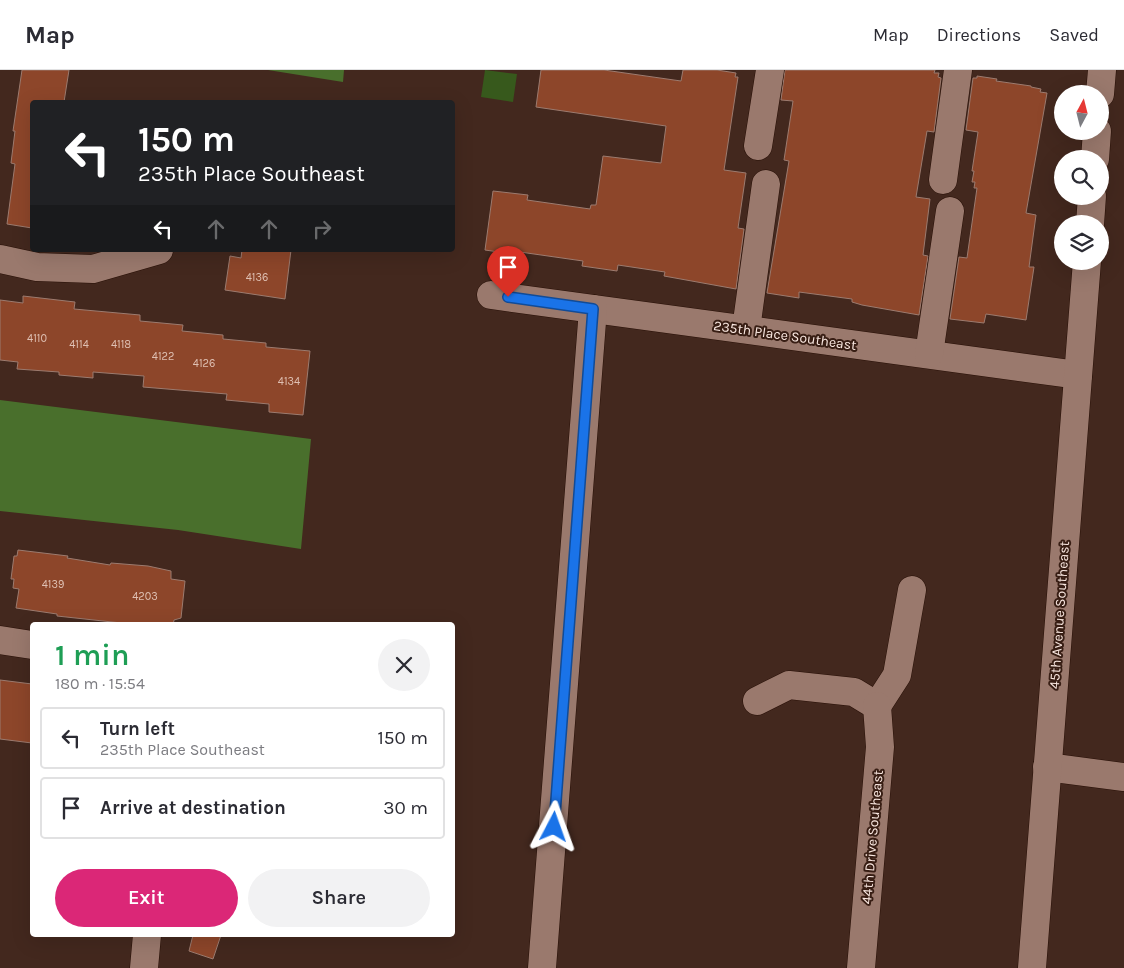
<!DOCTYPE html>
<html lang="en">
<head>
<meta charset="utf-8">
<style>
	:root { --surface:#fff; --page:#f2f2f3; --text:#2b2b33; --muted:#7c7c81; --line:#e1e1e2; --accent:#db2777 }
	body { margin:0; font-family:Karla,sans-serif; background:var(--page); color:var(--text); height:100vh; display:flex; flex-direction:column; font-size:19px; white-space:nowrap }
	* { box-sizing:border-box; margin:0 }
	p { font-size:16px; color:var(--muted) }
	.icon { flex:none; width:28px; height:28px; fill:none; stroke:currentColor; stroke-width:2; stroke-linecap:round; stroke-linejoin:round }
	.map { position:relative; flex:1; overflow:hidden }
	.panel { position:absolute; left:30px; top:552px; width:425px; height:315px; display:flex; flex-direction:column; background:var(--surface); border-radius:5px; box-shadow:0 5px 20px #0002 }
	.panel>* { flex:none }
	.guide { position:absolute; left:30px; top:30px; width:425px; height:152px; border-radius:5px; box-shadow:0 5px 20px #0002; background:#202124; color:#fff; overflow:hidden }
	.needle { width:32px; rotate:7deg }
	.tools { position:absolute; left:1054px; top:15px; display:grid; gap:10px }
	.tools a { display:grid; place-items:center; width:55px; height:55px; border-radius:50%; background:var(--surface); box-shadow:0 5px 20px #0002; font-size:25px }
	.pin { position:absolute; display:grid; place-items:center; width:42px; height:42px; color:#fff; margin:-51px -21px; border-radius:50% 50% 50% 0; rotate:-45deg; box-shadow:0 0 5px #0007 }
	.pin .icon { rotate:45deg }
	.me { position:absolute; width:55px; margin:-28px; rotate:4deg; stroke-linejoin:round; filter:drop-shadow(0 0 4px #0008) }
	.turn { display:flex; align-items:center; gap:18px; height:105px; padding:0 25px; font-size:22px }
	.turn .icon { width:65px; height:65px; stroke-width:2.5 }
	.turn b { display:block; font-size:35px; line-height:42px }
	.lanes { display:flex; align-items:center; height:48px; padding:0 25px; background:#0003; justify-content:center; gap:25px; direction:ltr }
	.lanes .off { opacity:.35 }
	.round { display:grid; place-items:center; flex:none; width:52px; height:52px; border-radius:26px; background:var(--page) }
	.headline { display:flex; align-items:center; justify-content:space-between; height:85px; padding:0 25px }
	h1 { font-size:30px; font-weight:600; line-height:38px; color:#1e9e55 }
	.cta { display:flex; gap:10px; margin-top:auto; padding:10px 25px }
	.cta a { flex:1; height:58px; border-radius:30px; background:var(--accent); color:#fff; font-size:20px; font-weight:600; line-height:58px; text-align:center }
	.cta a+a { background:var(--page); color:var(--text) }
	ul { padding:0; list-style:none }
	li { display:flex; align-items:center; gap:15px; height:62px; margin:0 10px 8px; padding:0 15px; border:2px solid var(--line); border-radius:5px }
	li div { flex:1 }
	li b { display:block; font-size:19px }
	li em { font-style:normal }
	header { display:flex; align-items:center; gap:30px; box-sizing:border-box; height:70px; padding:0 25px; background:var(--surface); border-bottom:1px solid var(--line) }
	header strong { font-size:24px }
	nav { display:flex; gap:28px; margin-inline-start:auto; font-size:18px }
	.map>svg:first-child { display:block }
	.green { fill:#37591c }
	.forest { fill:#496f2c }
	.building { fill:#8d462a; stroke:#9c7b6f }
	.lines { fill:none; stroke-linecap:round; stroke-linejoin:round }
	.minor-casing { stroke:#281007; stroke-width:29 }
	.minor { stroke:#9a796d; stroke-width:28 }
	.route-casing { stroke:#114b97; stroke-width:12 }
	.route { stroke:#1a73e8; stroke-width:9 }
	.labels { text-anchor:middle; stroke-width:4; stroke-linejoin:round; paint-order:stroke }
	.number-label { font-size:11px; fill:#dfc0b3 }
	.street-label { font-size:14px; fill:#fae8e1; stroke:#381e14 }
</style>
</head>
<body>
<header>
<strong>Map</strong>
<nav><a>Map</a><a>Directions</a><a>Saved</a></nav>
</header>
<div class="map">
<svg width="1124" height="898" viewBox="0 0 1124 898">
	<rect width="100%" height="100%" fill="#43281e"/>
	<path class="green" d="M 485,0 L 517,4 L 513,32 L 481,27 Z"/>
	<g class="forest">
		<path d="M 268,0 L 344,0 L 343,12 Z"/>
		<path d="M 0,330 L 311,369 L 301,479 L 178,460 L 0,441 Z"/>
	</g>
	<g class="building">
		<path d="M 22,0 L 69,0 L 64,32 L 32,32 L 32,158 L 7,154 L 15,94 L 11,93 L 15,61 L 13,61 Z"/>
		<path d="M 541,0 L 604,0 L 681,11 L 683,0 L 717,0 L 736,3 L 735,7 L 738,7 L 724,100 L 746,103 L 738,158 L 744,159 L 736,219 L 664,206 L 665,202 L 618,195 L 617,201 L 582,196 L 583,191 L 520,182 L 519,185 L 485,180 L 493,121 L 528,125 L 527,130 L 590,139 L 591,135 L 596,135 L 603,86 L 661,93 L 666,56 L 536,37 Z"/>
		<path d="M 785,0 L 935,0 L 934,3 L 939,3 L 938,7 L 941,8 L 934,62 L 927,61 L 916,127 L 930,129 L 923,185 L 928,186 L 919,245 L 862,235 L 852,232 L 852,229 L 799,222 L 799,228 L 767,223 L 789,91 L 784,90 L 793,31 L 781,30 Z"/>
		<path d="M 977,6 L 997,9 L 996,11 L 1031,16 L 1031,17 L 1041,19 L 1040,22 L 1047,23 L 1026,143 L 1036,145 L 1029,197 L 1034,197 L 1026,250 L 986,244 L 984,253 L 950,249 L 959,187 L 967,188 L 977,118 L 974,118 L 975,112 L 972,112 L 974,101 L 972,101 L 978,62 L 966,60 L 973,8 L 977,8 Z"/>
		<path d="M 242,180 L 291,180 L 285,229 L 225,220 L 230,186 L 241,188 Z"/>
		<path d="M 23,226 L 75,232 L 74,239 L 140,245 L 140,251 L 183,255 L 182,261 L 223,265 L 223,269 L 266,273 L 266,277 L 310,281 L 303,345 L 269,342 L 269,334 L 226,330 L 227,324 L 143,317 L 144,306 L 93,302 L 93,308 L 59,305 L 59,302 L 17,299 L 18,292 L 0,290 L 0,230 L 23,233 Z"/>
		<path d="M 18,480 L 68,486 L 67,488 L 110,495 L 111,493 L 148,496 L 171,501 L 171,509 L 185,511 L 181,548 L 174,550 L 173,555 L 140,555 L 57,546 L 57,544 L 16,538 L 19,519 L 13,518 L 14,509 L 11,509 L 14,486 L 17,486 Z"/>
		<path d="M 0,610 L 32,614 L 32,673 L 0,669 Z"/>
		<path d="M 193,865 L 221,865 L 213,889 L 189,881 Z"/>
	</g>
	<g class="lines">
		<g class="minor-casing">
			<g id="minor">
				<path d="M 1100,24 L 1102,0"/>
				<path d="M 758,76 L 770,0"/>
				<path d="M 1095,89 L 1097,61"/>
				<path d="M 943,110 L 958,0"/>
				<path d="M 1090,154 L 1092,126"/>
				<path d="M 0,189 L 37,197 L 93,199 L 159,180"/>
				<path d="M 491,225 L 1078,305"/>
				<path d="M 746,259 L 766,114"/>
				<path d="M 929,284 L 950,141"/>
				<path d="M 0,570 L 32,575"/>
				<path d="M 757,631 L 789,615 L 854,622 L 877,636"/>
				<path d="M 877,636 L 897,605 L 912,520"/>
				<path d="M 1047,697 L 1124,707"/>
				<path d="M 144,898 L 147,865"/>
				<path d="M 542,898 L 593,239"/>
				<path d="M 861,898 L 880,677 L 877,636"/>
				<path d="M 1032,898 L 1087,191"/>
			</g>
		</g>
		<use href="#minor" class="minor"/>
	</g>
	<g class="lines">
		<g class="route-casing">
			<path id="route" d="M 508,227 L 593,239 L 554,757"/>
		</g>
		<use href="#route" class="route"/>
	</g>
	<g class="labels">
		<g class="number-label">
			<text x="257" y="211">4136</text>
			<text x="37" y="272">4110</text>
			<text x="79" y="278">4114</text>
			<text x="121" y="278">4118</text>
			<text x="163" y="290">4122</text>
			<text x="204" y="297">4126</text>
			<text x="289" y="315">4134</text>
			<text x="53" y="518">4139</text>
			<text x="145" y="530">4203</text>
		</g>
		<g class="street-label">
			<text transform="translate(785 265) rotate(8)" y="5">235th Place Southeast</text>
			<text transform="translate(1059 545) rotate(-86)" y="5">45th Avenue Southeast</text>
			<text transform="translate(872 767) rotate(-85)" y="5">44th Drive Southeast</text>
		</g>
	</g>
</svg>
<div class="tools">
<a><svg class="needle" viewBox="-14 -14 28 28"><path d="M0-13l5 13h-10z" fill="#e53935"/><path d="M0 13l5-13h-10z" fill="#7c7c81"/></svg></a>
<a><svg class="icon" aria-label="search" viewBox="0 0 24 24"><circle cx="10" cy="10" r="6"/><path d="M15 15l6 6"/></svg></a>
<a><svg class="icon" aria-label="layers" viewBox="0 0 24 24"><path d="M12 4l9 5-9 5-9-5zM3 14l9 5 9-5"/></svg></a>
</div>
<div class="pin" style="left:508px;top:227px;background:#d93025"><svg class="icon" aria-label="arrive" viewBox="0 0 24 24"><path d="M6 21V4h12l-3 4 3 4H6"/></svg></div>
<svg class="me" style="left:554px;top:757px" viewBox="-20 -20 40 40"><path d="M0-17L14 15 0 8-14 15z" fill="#1a73e8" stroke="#fff" stroke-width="4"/></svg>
<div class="guide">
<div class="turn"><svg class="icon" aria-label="left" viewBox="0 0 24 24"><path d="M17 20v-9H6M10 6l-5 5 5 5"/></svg><div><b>150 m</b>235th Place Southeast</div></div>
<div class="lanes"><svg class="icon" aria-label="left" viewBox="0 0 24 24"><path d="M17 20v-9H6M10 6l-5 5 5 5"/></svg><svg class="icon off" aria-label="ahead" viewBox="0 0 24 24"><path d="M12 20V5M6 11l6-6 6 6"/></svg><svg class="icon off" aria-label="ahead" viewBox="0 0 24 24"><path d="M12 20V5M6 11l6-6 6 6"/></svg><svg class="icon off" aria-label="right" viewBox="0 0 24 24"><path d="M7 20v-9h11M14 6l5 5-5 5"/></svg></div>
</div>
<section class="panel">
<div class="headline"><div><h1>1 min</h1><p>180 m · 15:54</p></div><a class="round"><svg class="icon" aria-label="close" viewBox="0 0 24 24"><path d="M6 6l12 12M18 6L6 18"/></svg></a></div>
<ul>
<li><svg class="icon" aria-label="left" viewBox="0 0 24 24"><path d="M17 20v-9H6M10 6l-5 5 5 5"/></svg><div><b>Turn left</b><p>235th Place Southeast</p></div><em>150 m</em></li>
<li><svg class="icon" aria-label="arrive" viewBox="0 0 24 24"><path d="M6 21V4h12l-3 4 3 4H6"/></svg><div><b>Arrive at destination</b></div><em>30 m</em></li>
</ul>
<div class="cta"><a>Exit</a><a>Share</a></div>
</section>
</div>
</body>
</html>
